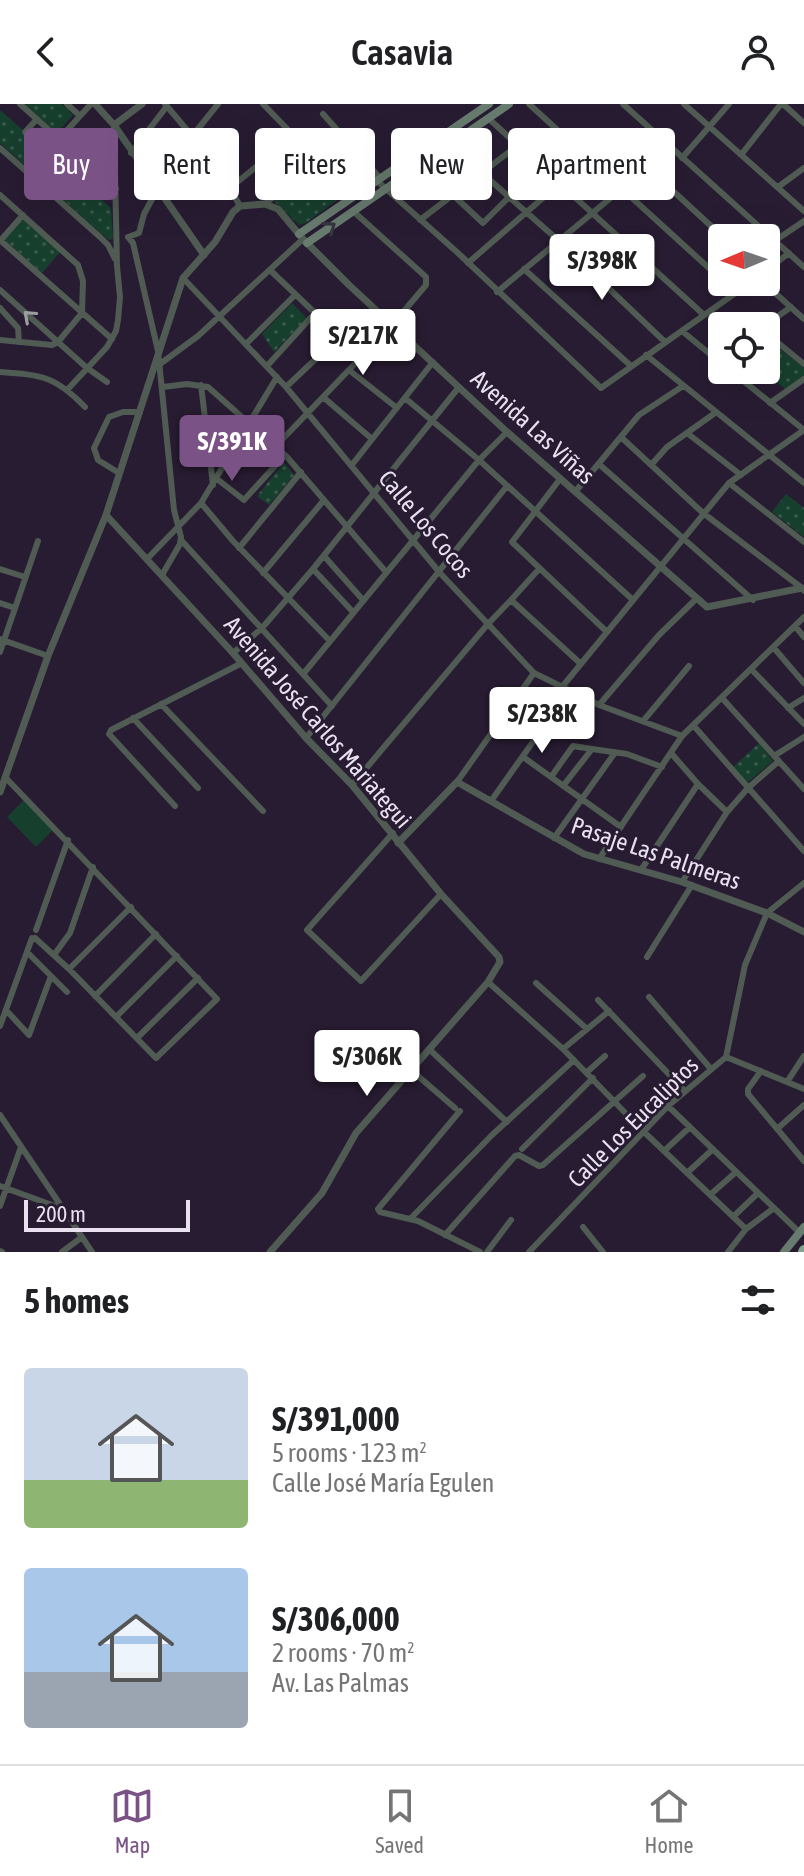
<!DOCTYPE html>
<html lang="en">
<head>
<meta charset="utf-8">
<style>
  :root { --surface:#fff; --page:#f6f6f6; --text:#202124; --muted:#757577; --line:#e0e0e0; --accent:#7a5286 }
  body { margin:0; font-family:"Asap Condensed",sans-serif; background:var(--page); color:var(--text); height:100vh; display:flex; flex-direction:column; font-size:30px; white-space:nowrap }
  * { box-sizing:border-box; margin:0 }
  p { font-size:26px; color:var(--muted) }
  .icon { flex:none; width:44px; height:44px; fill:none; stroke:currentColor; stroke-width:2; stroke-linecap:round; stroke-linejoin:round }
  .map { position:relative; height:1148px; overflow:hidden }
  .panel { display:flex; flex-direction:column; background:var(--surface); flex:1 }
  .panel>* { flex:none }
  .hud { position:absolute; left:24px; top:24px; width:756px; height:72px; display:flex; gap:16px }
  .needle { width:52px; rotate:268deg }
  .tools { position:absolute; left:708px; top:120px; display:grid; gap:16px }
  .tools a { display:grid; place-items:center; width:72px; height:72px; border-radius:8px; background:var(--surface); box-shadow:0 8px 32px #0002; font-size:40px }
  .scale { position:absolute; left:24px; bottom:20px; width:166px; box-sizing:border-box; padding-left:8px; border:4px solid #e9e1f0; border-top:0; font-size:22px; line-height:28px; white-space:nowrap; color:#e9e1f0; -webkit-text-stroke:6px #281c32; paint-order:stroke }
  .price { position:absolute; translate:-50% -68px; padding:0 18px; border-radius:8px; background:#fff; color:#222; font-size:26px; line-height:52px; filter:drop-shadow(0 2px 4px #0008) }
  .price::after { content:''; position:absolute; left:50%; top:48px; width:24px; height:18px; margin-left:-12px; background:inherit; clip-path:polygon(0 0,100% 0,50% 100%) }
  .price.current { background:var(--accent); color:#fff }
  ul { padding:0; list-style:none }
  li { display:flex; align-items:center; gap:24px; height:200px; padding:0 24px }
  li span { display:grid; place-items:center; flex:none; width:224px; height:160px; border-radius:8px; color:#555 }
  li>.icon { margin-inline-start:auto }
  span .icon { width:96px; height:96px; fill:#fffc; stroke-width:1 }
  li b { font-size:34px }
  h2 { display:flex; justify-content:space-between; align-items:center; height:96px; padding:0 24px; font-size:34px }
  .chip { padding:0 28px; border-radius:8px; background:var(--surface); box-shadow:0 8px 32px #0002; font-size:28px; line-height:72px }
  .chip.current { background:var(--accent); color:#fff }
  header { display:flex; justify-content:space-between; align-items:center; height:104px; padding:0 24px; background:var(--surface); font-size:36px; font-weight:600 }
  .tab-bar { display:flex; justify-content:space-around; align-items:center; height:112px; border-top:2px solid var(--line); background:var(--surface); font-size:22px; color:var(--muted) }
  .tab-bar a { display:grid; justify-items:center; gap:4px }
  .tab-bar .current { color:var(--accent) }
  .map>svg:first-child { display:block }
  .grass { fill:#173f2d }
  .park { fill:url(#park-dots) }
  .lines { fill:none; stroke-linecap:round; stroke-linejoin:round }
  .minor { stroke:#4f5b53; stroke-width:6 }
  .tertiary { stroke:#4f5b53; stroke-width:7 }
  .secondary { stroke:#687b6f; stroke-width:8 }
  .trunk { stroke:#84a08e; stroke-width:10 }
  .oneway { stroke:#383441 }
  .oneway2 { stroke:#9c9ea2 }
  .labels { text-anchor:middle; dominant-baseline:central; stroke-width:6; stroke-linejoin:round; paint-order:stroke }
  .street-label { font-size:24px; fill:#e9e1f0; stroke:#281c32 }
</style>
</head>
<body>
<header><svg class="icon" aria-label="back" viewBox="0 0 24 24"><path d="M15 5l-7 7 7 7"/></svg>Casavia<svg class="icon" aria-label="person" viewBox="0 0 24 24"><circle cx="12" cy="8" r="4"/><path d="M4 21q1-7 8-7t8 7"/></svg></header>
<div class="map">
<svg width="804" height="1148" viewBox="0 0 804 1148">
  <defs>
    <pattern id="park-dots" width="8" height="8" patternUnits="userSpaceOnUse" patternTransform="scale(2)"><rect width="8" height="8" fill="#173f2d"/><path d="M2 2h.1M6 6h.1" fill="none" stroke="#395a4c" stroke-width="1.8" stroke-linecap="round"/></pattern>
  </defs>
  <rect width="100%" height="100%" fill="#281c32"/>
  <path class="grass" d="M25,695L54,725L36,743L7,713Z"/>
  <path class="park" d="M25,0H62L73,11L57,29Z
    M0,6L111,104L113,135L109,136L94,123L0,39Z
    M314,63L341,90L340,94L306,119L299,121L273,96Z
    M23,116L60,148L42,169L5,136Z
    M292,199L307,214L274,248L262,230Z
    M766,234L804,264V272L785,285L762,266H766Z
    M284,358L294,371L269,401L257,392Z
    M786,390L804,404V433L772,408Z
    M759,639L773,657L747,679L733,663Z"/>
  <g class="lines">
    <path class="minor" d="M20,0L59,35L91,0
      M67,0L80,12
      M165,0C193,33 220,64 240,102
      M263,0L294,32L348,96
      M529,0L722,176
      M623,0L804,163
      M684,0L804,107
      M783,0L804,19
      M323,10L380,74
      M488,14L704,211
      M114,26L86,57L116,85
      M25,28L37,15
      M193,31L218,0
      M0,44L100,133L108,141L115,155
      M131,49L167,2
      M741,51L781,0
      M682,54L729,0
      M647,63L724,134
      M482,69L559,137L665,238
      M376,76L458,149L601,284L751,178
      M778,83L804,64
      M230,84L294,32
      M0,91L78,161L83,177L82,209L58,238
      M453,91L483,119L509,93
      M265,100L315,57
      M420,116L517,42
      M0,136L112,235
      M776,136L804,117
      M0,137L23,111
      M468,159L559,80
      M524,165L631,262
      M270,166L361,253
      M766,167L789,149
      M183,174L286,283L440,469L534,569L599,601L682,632
      M763,178L804,215
      M0,186L87,264L107,278
      M497,188L671,44
      M0,204L18,224L19,238
      M764,222L791,203
      M682,227L722,260
      M766,229L804,260
      M0,236L52,241L58,238
      M246,240L295,191
      M646,251L804,379
      M160,260L198,232L303,135
      M267,262L315,209
      M349,266L397,304
      M730,266L804,326
      M0,268C42,271 55,272 85,303
      M201,281L213,381
      M163,283L187,280L208,283L287,353L386,468
      M286,283L340,232
      M68,285L107,243L116,227L118,216L120,193L117,162L114,21
      M323,293L372,335
      M405,294L479,356L633,496
      M770,299L804,275
      M687,329L741,371
      M622,334L703,409L802,484
      M275,343L393,220L426,181V173L353,107
      M600,361L753,496
      M651,361L667,343L715,309
      M351,362L433,258
      M119,369L98,356L94,344L109,313L123,308H140
      M217,375L244,396L285,351
      M560,375L512,438L607,528
      M729,379L804,438
      M575,388L639,311L683,282
      M201,399L233,437L329,536
      M181,436L332,602
      M239,444L301,368
      M324,452L363,496
      M147,455L201,399L277,273
      M0,465L25,473
      M313,465L353,508
      M539,465L511,496L581,560
      M263,469L324,396
      M162,471L180,440L181,433L174,406L158,247L133,139L128,133L139,129L144,110L157,86L198,38
      M0,499L15,504
      M795,522L804,533
      M0,535L48,552
      M774,544L804,579
      M0,548L38,437
      M233,549L262,524L313,465L459,283
      M752,566L804,620
      M304,569L479,356L507,328
      M562,583L729,379L804,326
      M722,594L804,685
      M161,600L263,707
      M599,601L659,531L696,495
      M788,604L804,594
      M133,614L198,684
      M644,616L689,562
      M693,621L804,747
      M306,634L507,382
      M671,649L698,680L727,708
      M774,652L804,633
      M523,653L621,723
      M5,673L217,895L156,954L69,865L35,834
      M551,673L573,642L592,645
      M457,678L534,569
      M352,681L487,521L511,496
      M563,682L592,645L627,650L662,663
      M491,697L569,587
      M175,702L109,630L111,626L242,559
      M393,729L307,826L361,877L441,790
      M554,734L614,650
      M599,755L682,632L804,513
      M641,766L698,680
      M682,778L727,708L748,684L779,657
      M36,826L68,736
      M27,848L67,888
      M54,851L70,829L93,763
      M647,853L692,781
      M69,865L131,803
      M488,878L563,945L643,1027L746,1125
      M536,879L587,925
      M95,892L156,830
      M649,893L711,965
      M598,896L685,987
      M6,906L29,931L51,872
      M116,913L177,852
      M0,922L32,834
      M137,934L198,874
      M429,945L507,1018
      M563,945L609,907
      M726,953L804,985
      M411,966L455,1004
      M761,967L748,985V990L804,1057
      M587,968L605,952
      M787,978L804,952
      M668,1002L800,1129
      M460,1007L378,1105L380,1108L418,1117L480,1148
      M0,1011L92,1148
      M777,1025L804,1001
      M522,1045L593,974
      M664,1047L690,1023
      M688,1068L713,1045
      M0,1082L63,1105
      M711,1090L736,1068
      M0,1102L21,1043
      M734,1112L758,1089
      M411,1114L492,1031L574,956
      M583,1123L603,1148
      M445,1131L515,1052L519,1051L539,1062L543,1061L643,972
      M0,1147L2,1148
      M62,1148L82,1133
      M487,1148L511,1116
      M529,1148L668,1002L726,953L745,861L767,809L804,779
      M728,1148L746,1125L774,1104"/>
    <path class="tertiary" d="M95,0L114,21L204,151
      M114,21L142,0
      M106,411L233,549L306,634L352,681L441,790L499,853L500,858L488,878L356,1029L322,1089L270,1148
      M0,688L48,552L106,411L183,174L215,138L233,108L240,102L265,100L278,105L303,135L349,181L507,328L707,503L802,484L804,486
      M398,739L457,678L584,750L682,778L767,809L804,828"/>
    <path class="secondary" d="M299,130L489,0
      M307,139L509,0
      M784,1148L804,1123"/>
    <path class="trunk" d="M803,1148L804,1146"/>
  </g>
  <defs><path id="oneway-chevron" d="M-2-3.5L2.5 0L-2 3.5" fill="none" stroke-width="1.6" stroke-linecap="round" stroke-linejoin="round" transform="scale(2)"/></defs>
  <use class="oneway" href="#oneway-chevron" transform="translate(330 123) rotate(-35)"/>
  <use class="oneway2" href="#oneway-chevron" transform="translate(29 212) rotate(-138)"/>
  <g class="labels">
    <g class="street-label">
      <text transform="translate(533 323) rotate(42)">Avenida Las Viñas</text>
      <text transform="translate(426 420) rotate(50)">Calle Los Cocos</text>
      <text transform="translate(318 618) rotate(49)">Avenida José Carlos Mariategui</text>
      <text transform="translate(656 749) rotate(19)">Pasaje Las Palmeras</text>
      <text transform="translate(633 1018) rotate(-45)">Calle Los Eucaliptos</text>
    </g>
  </g>
</svg>
<div class="tools">
<a><svg class="needle" viewBox="-14 -14 28 28"><path d="M0-13l5 13h-10z" fill="#e53935"/><path d="M0 13l5-13h-10z" fill="#757577"/></svg></a>
<a><svg class="icon" aria-label="locate" viewBox="0 0 24 24"><circle cx="12" cy="12" r="6"/><path d="M12 2v4M12 18v4M2 12h4M18 12h4"/></svg></a>
</div>
<div class="scale">200 m</div>
<b class="price" style="left:602px;top:198px">S/398K</b>
<b class="price" style="left:363px;top:273px">S/217K</b>
<b class="price current" style="left:232px;top:379px">S/391K</b>
<b class="price" style="left:542px;top:651px">S/238K</b>
<b class="price" style="left:367px;top:994px">S/306K</b>
<div class="hud">
<a class="chip current">Buy</a>
<a class="chip">Rent</a>
<a class="chip">Filters</a>
<a class="chip">New</a>
<a class="chip">Apartment</a>
</div>
</div>
<section class="panel">
<h2>5 homes<svg class="icon" aria-label="filters" viewBox="0 0 24 24"><path d="M4 7h16M4 17h16"/><circle cx="9" cy="7" r="2"/><circle cx="15" cy="17" r="2"/></svg></h2>
<ul>
<li><span style="background:linear-gradient(#c9d6e8 70%,#8fb573 0)"><svg class="icon" aria-label="home" viewBox="0 0 24 24"><path d="M3 11l9-7 9 7M6 9v11h12V9"/></svg></span><div><b>S/391,000</b><p>5 rooms · 123 m²</p><p>Calle José María Egulen</p></div></li>
<li><span style="background:linear-gradient(#a9c7e8 65%,#9aa5b1 0)"><svg class="icon" aria-label="home" viewBox="0 0 24 24"><path d="M3 11l9-7 9 7M6 9v11h12V9"/></svg></span><div><b>S/306,000</b><p>2 rooms · 70 m²</p><p>Av. Las Palmas</p></div></li>
</ul>
</section>
<nav class="tab-bar">
<a class="current"><svg class="icon" aria-label="map" viewBox="0 0 24 24"><path d="M3 6l6-2 6 2 6-2v14l-6 2-6-2-6 2zM9 4v14M15 6v14"/></svg>Map</a>
<a><svg class="icon" aria-label="saved" viewBox="0 0 24 24"><path d="M7 4h10v16l-5-4-5 4z"/></svg>Saved</a>
<a><svg class="icon" aria-label="home" viewBox="0 0 24 24"><path d="M3 11l9-7 9 7M6 9v11h12V9"/></svg>Home</a>
</nav>
</body>
</html>
